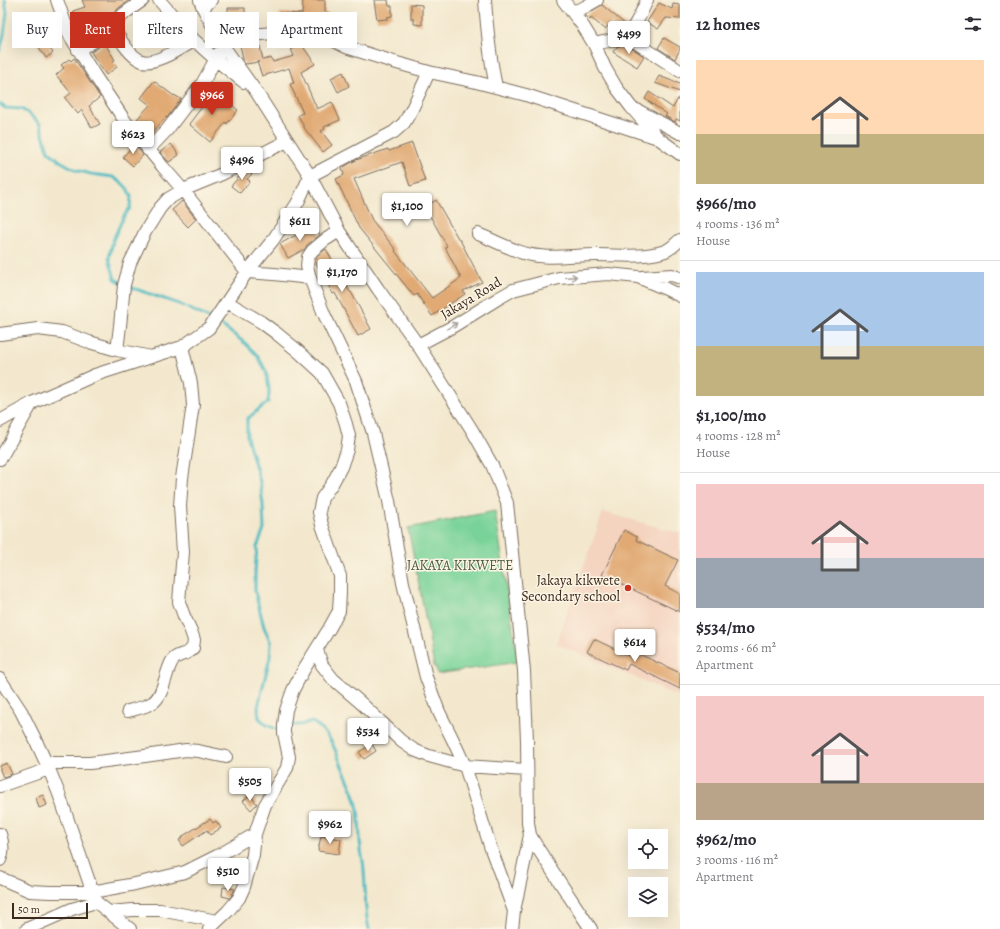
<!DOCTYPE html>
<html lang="en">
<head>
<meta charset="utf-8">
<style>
  :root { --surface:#fff; --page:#f7f7f7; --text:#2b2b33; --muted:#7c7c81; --line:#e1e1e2; --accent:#c8321e }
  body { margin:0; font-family:Alegreya,serif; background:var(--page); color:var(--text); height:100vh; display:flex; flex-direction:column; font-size:15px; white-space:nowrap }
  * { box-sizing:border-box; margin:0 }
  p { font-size:13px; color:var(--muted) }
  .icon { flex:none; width:22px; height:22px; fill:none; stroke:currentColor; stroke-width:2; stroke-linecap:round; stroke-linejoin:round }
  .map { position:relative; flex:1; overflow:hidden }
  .details { display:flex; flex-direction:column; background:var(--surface); width:320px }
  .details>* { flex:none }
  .banner { position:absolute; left:12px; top:12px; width:380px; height:36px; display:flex; gap:8px }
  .controls { position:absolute; left:628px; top:829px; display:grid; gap:8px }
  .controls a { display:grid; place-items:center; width:40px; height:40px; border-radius:0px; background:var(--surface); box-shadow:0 4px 16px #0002; font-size:20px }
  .scale { position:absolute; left:12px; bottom:10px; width:76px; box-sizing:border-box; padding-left:4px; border:2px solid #3b2a1e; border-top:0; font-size:11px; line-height:14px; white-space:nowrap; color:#3b2a1e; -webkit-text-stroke:3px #fcf5e5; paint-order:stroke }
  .price { position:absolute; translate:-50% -34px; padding:0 9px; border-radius:4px; background:#fff; color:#222; font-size:13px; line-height:26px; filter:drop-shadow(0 1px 2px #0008) }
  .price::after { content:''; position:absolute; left:50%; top:24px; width:12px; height:9px; margin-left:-6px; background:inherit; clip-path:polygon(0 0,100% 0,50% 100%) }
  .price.active { background:var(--accent); color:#fff }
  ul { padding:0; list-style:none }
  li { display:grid; align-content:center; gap:8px; height:212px; padding:0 16px }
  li+li { border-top:1px solid var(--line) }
  li span { display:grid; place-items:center; height:124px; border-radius:0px; color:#555 }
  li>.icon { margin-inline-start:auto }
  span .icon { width:72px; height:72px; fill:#fffc; stroke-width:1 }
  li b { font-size:17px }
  h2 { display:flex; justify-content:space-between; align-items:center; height:48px; padding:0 16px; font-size:17px }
  .pill { padding:0 14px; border-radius:0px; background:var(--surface); box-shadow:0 4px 16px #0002; font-size:14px; line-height:36px }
  .pill.active { background:var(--accent); color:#fff }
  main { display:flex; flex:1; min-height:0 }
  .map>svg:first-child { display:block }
  .built { fill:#f4d3bf }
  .green { fill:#79d399; stroke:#5a7e5c }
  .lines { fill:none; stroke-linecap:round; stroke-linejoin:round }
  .stream { stroke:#4bbac1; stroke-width:3 }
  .building { fill:#e1aa74 }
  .minor-casing { stroke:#7b6c5c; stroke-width:14 }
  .minor { stroke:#fff; stroke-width:12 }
  .oneway { stroke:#a79f9a }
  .poi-dot { fill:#c8321e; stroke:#fcf5e5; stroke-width:1.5 }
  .labels { text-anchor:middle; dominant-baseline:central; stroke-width:3; stroke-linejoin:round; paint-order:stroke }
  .street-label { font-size:14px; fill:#3b2a1e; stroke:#fcf5e5 }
  .park-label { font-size:14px; fill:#4e5d43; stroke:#fcf5e5 }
  .poi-label { font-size:14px; fill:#3b2a1e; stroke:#fcf5e5; text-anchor:end }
</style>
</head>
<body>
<main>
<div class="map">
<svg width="680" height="929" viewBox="0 0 680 929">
  <rect width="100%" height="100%" fill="#fcf5e5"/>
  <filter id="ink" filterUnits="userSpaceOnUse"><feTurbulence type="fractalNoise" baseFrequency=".025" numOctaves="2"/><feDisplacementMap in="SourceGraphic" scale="8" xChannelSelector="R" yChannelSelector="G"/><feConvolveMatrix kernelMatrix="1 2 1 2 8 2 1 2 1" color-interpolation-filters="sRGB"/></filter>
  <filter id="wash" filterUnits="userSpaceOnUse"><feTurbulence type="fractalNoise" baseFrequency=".012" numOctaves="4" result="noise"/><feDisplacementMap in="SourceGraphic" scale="16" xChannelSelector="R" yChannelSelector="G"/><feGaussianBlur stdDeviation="0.9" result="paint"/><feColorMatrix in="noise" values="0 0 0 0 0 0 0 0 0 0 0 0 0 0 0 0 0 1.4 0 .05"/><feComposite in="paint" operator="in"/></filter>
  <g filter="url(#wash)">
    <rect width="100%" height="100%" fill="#f3e8ce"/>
    <path class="built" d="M603,512L680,533V697L556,644Z"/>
    <path class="green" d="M495,511L518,662L437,674L436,667H434L428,631L408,528Z"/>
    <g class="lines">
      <path class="stream" d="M0,50L4,35L7,13L5,0
        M0,104L5,108L21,109L28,113L40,124L48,151L60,161L76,170L91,174L113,177L122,183L127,188L131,196L130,208L124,216L113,240L109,258L115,279L122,283
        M127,286L179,304L211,319
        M217,322L245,343L257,355L266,371L269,388V395L268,402L247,419V437L260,482L263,505L264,529L257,547L255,571V592L264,627L271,643L270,657L258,707L259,718L267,725L276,729L282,726
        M287,725H300L312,722C329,732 334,746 341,764C347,779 356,793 358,810C360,823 359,836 361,850C362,857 364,864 364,871C366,890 364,910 369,929"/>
    </g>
    <g id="blocks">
      <path class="building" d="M82,0H130L120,7L108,18L90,26L91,27L80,32L75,20L76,19L73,11L85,7Z
        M303,0H325V12L348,19L342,35L328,30L330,25L316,26L307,24L279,25L280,13L302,14Z
        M374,0H388L389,6H392V16L387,17L388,19L377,20Z
        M659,3L672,9L673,4L680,5V19L666,18L658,29L647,22Z
        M411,4L422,5V25L414,24V19H411Z
        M602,5L626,25L623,28L620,30L611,23L605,29L591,18L590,20L585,15Z
        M228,8H245V23H228Z
        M49,37L54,44L49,47L53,53L46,58L37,44Z
        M664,38L680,47V49L675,59L658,48Z
        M104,42L115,60L113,61L117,67L106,75L91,52L98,48Z
        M259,42L263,60L271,58L273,62L294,56L291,49L302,45L315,64L301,72L317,109L332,102L340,120L324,127L325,129L321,131L332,145L323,152L305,129L298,115L303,113L290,84L294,83L289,68L262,76L257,62H259L246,64L244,63L240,45Z
        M625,44L644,56L637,67L613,52L617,47Z
        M74,58L100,97L89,106L100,124L92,128L82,110L78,114L65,98L71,93L56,75L64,68L61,65L69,59L71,61Z
        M343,72L349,86L338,92L331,78Z
        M659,76L680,84V92L655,83Z
        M154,81L174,96V95L181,99L167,118L166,117L152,133L137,119L150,105L141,98Z
        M208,90L220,99L222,97L238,110L227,124L226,122L210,142L189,124L202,107L198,104Z
        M649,92L673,108L680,95V121L676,119L675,122L665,116L667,114L645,99Z
        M412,143L425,181L410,186L402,162L354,179L372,220L396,250L395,251L432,298L461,278L445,247L447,246L425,207L436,200L459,240H460L482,282L463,291L465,294L432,316L417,294L414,296L359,228L336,179L344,175L342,168L356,160L388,149L389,151Z
        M134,144L143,155L133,166L123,157Z
        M171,144L179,155L169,162L160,152Z
        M247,170L252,174L247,179L250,181L240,193L231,186L244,171Z
        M182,201L196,219L188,227L172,210Z
        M314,225L320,235L307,245L305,249L288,258L280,244Z
        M326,249L350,292H351L371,329L358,336L335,293L333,294L315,261L318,256Z
        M624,530L637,537L636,540L678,560L665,586L680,594V612L602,575Z
        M594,639L636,659L639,654L680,673V689L629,664L626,670L587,652Z
        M372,744L376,751L364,759L359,752Z
        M7,763L12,774L3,777L0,770V766Z
        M43,795L47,805L39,808L36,798Z
        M250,795L257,804L251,810L243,801Z
        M210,819L213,823L216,821L221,828L210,835L207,830L183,846L179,840L183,837V836Z
        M321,836L341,839L339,854L318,851Z
        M223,887L235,889L230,898L222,896Z"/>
    </g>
  </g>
  <g filter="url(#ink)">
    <use href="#blocks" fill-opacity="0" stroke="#7b6c5c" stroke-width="1"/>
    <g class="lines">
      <g class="minor-casing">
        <path id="minor" d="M57,0L69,34L93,73L125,121L163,167L183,190L247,272L274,274L310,278
          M159,0L194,40L215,59L244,82
          M200,0L203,8L224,47L257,93L310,176L339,231L378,289L418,345L472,430L492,465L507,503L524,671L527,740L528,823L530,835L537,847L559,881L591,929
          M485,0C487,29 490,58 496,87
          M563,0L583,26L594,44L605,68L616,87L631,107L658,138L680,154
          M203,8L211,0
          M572,12L583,8L597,0
          M112,26C119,37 129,56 142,61C155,65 183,47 194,40
          M626,36L680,71
          M219,39L289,31H307L322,35L346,47L397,63L429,72L476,82L526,95L658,138
          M594,44C601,42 620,40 625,36C634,31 643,9 647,0
          M78,50L93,42L125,13L143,0
          M637,110L680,133
          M148,150L167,130L202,84L219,53
          M339,231L325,240L312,251L308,257L307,266L310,278L324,314L356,381L373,433L389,501L403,583L426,677L439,712L453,740L465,766L491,849L514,911
          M478,234C493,240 508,248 523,253C547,260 571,255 596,255C618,255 641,258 662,252C669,251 675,244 680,240
          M642,277L672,275L680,278
          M0,334L38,329L62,332L89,342L117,350L151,357
          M418,345L452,327L499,298L513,290L559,278L608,274L638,277L666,289L680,296
          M117,350L120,326L124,285L130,263L145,232L160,208L168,199L183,190L222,174L287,141
          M0,421L32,403L95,375L182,347L209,328L247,272L273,240L298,202L310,176L394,132L404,123L412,109L429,72
          M0,459L31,405
          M317,650L322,665L333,679L361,703L401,741L414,750L429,756L465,766L527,770
          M0,679L21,711L35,739L49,769L59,794L96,902L130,929
          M128,711C136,709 145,707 152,703C164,696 165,673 172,661C177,654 182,656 188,652C190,651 191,649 193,648L194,640L191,631L184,616L179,602L183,552L180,506L182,478L193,405L191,383L182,347
          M46,763H90L145,756L186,750L198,751L226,757
          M0,786L49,769
          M0,834C3,843 4,851 0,860
          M0,878L30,891L50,892H92L135,884L185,872L221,854L255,834
          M109,912L133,910H160L217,921
          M27,929L72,909L96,902
          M209,929L228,911L239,898L244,887L253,855L255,834L265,805L287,768L289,757L284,733V725L286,710L293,690L304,669L329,629L339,611L340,593V576L322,525L319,512L322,498L332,484L341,467L347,450L349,436L346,424L339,403L322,373L298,351L276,333L261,322L227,302
          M512,929L514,911L530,835"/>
      </g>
      <use href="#minor" class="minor"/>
    </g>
    <defs><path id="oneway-shaft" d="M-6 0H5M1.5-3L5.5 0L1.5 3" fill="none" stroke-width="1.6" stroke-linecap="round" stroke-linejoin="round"/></defs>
    <g class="oneway">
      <use href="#oneway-shaft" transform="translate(571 277) rotate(-5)"/>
      <use href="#oneway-shaft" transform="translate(452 326) rotate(-31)"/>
    </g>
  </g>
  <circle class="poi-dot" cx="628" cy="588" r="4"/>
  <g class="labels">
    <g class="street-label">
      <text transform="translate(471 298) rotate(-31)">Jakaya Road</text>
    </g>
    <g class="park-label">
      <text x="460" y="565">JAKAYA KIKWETE</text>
    </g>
    <g class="poi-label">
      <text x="620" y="580">Jakaya kikwete<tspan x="620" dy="16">Secondary school</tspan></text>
    </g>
  </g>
</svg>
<div class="controls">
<a><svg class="icon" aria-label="locate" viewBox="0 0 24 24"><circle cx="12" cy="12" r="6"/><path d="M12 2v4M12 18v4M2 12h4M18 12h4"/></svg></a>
<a><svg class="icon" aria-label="layers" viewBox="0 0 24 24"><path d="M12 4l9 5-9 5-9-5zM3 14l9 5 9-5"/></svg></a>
</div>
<div class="scale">50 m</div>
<b class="price" style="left:629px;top:55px">$499</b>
<b class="price active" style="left:212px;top:116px">$966</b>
<b class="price" style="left:133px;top:155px">$623</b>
<b class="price" style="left:242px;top:181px">$496</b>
<b class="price" style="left:407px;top:227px">$1,100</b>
<b class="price" style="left:300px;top:242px">$611</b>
<b class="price" style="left:342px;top:293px">$1,170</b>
<b class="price" style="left:635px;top:663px">$614</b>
<b class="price" style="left:368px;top:752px">$534</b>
<b class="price" style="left:250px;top:802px">$505</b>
<b class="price" style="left:330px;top:845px">$962</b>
<b class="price" style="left:228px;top:892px">$510</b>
<div class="banner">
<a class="pill">Buy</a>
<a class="pill active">Rent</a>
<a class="pill">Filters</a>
<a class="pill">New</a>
<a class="pill">Apartment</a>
</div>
</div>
<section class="details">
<h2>12 homes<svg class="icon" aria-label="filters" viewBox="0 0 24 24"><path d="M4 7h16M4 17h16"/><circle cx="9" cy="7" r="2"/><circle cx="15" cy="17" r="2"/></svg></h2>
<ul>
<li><span style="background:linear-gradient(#ffd9b3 60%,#c2b280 0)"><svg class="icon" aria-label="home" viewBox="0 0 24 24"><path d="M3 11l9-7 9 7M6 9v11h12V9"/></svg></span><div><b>$966/mo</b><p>4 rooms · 136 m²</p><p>House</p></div></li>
<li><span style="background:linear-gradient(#a9c7e8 60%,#c2b280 0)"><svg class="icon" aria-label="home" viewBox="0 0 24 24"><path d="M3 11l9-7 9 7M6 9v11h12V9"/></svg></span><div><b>$1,100/mo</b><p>4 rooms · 128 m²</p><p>House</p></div></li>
<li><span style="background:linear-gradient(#f6c9c9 60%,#9aa5b1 0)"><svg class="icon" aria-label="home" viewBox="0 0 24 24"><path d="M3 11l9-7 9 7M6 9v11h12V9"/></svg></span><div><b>$534/mo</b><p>2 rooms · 66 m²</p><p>Apartment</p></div></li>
<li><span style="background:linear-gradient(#f6c9c9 70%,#b9a48a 0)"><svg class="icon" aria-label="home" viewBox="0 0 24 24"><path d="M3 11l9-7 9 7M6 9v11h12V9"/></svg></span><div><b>$962/mo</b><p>3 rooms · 116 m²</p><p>Apartment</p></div></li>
</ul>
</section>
</main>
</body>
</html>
